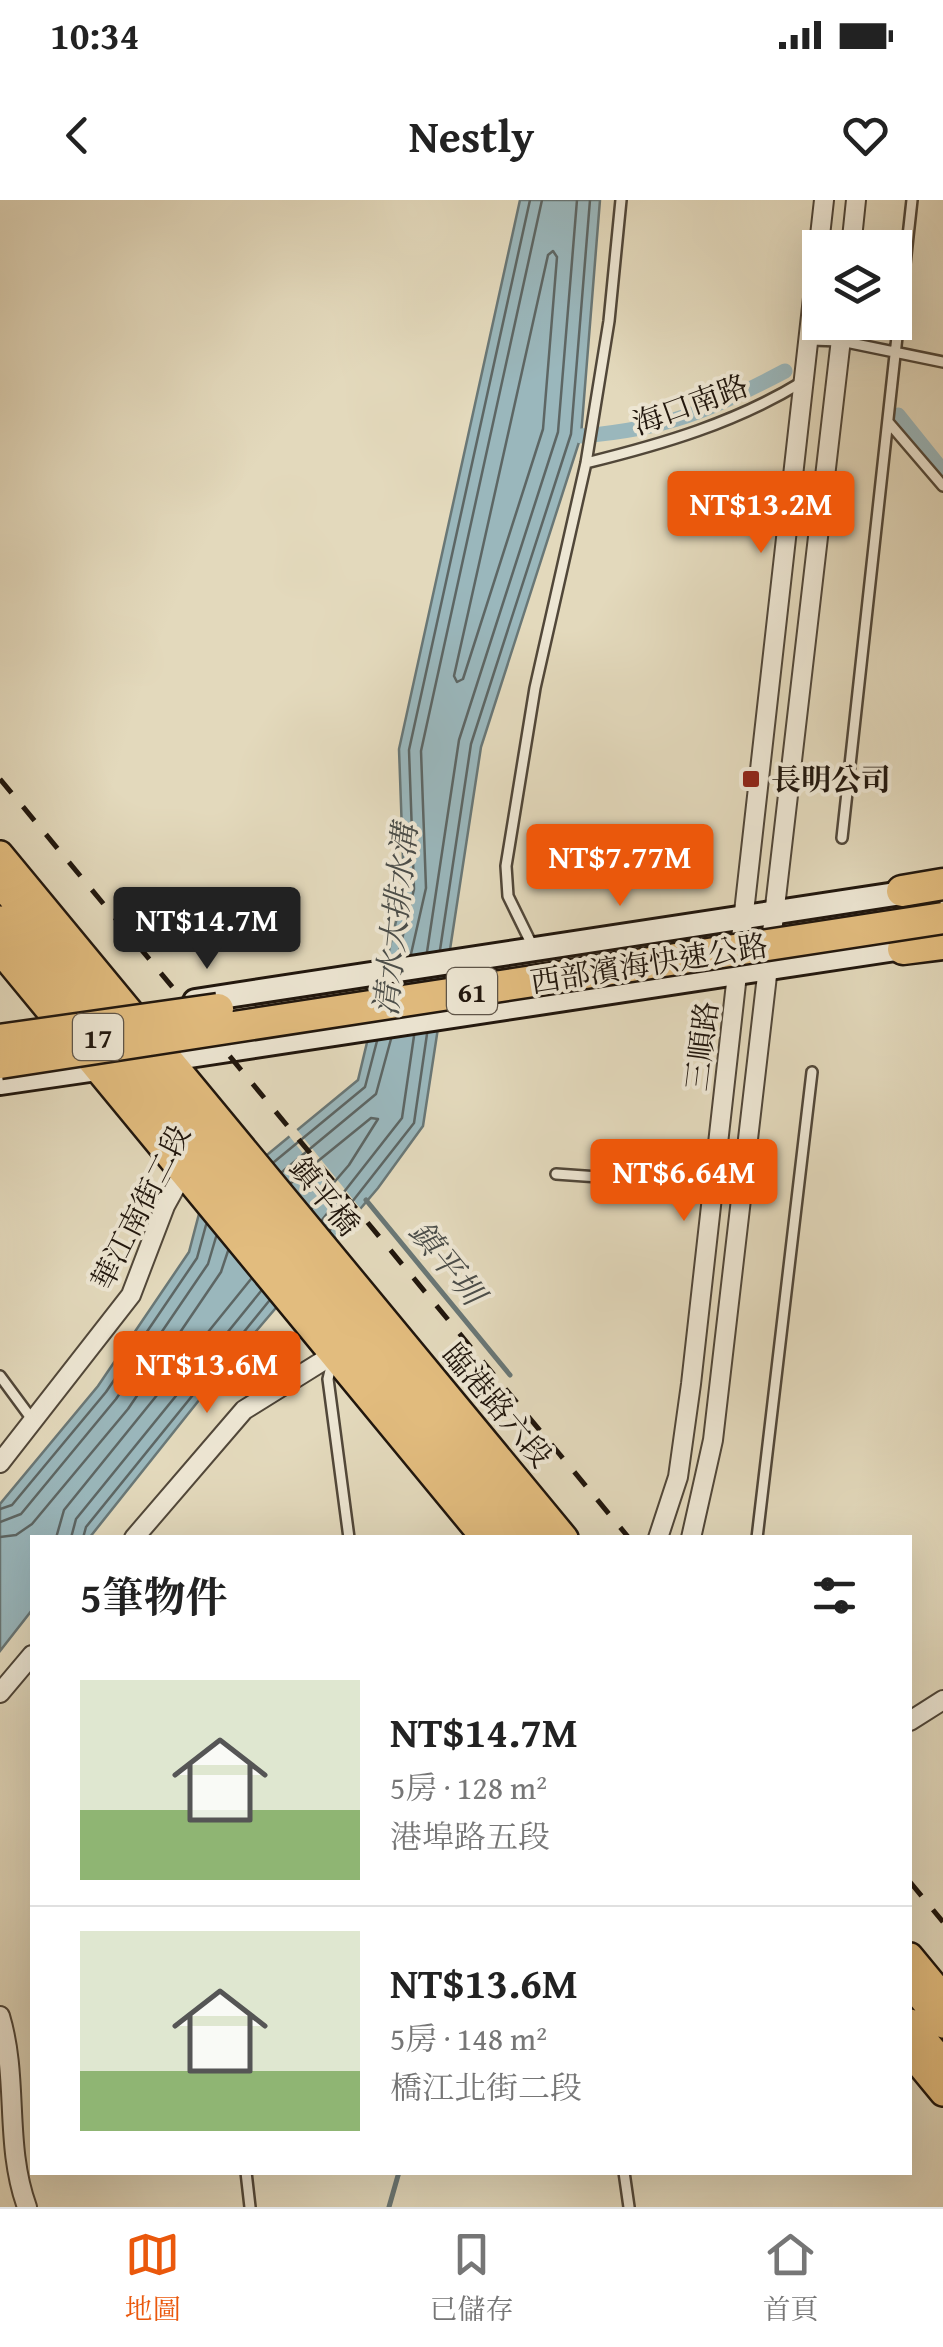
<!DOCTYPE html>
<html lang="zh-TW">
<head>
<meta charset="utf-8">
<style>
  :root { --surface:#fff; --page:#f2f2f2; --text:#222; --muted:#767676; --line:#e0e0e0; --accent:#ea580c }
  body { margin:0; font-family:"Gentium Book Plus","Noto Serif TC",serif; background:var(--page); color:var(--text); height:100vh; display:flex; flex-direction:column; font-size:38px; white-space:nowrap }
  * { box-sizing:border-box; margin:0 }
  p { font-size:32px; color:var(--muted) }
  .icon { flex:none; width:55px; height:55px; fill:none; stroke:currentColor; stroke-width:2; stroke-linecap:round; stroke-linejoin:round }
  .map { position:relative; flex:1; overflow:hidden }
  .details { position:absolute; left:30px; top:1335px; width:882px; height:640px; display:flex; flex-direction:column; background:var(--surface); border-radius:0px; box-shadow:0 10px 40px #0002 }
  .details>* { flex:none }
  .controls { position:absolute; left:802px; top:30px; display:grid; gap:20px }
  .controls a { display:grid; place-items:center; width:110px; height:110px; border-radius:0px; background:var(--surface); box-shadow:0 10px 40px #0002; font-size:50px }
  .price { position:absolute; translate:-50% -85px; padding:0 22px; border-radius:10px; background:var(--accent); color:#fff; font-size:32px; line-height:65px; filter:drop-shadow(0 2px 5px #0008) }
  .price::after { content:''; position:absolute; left:50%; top:60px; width:30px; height:22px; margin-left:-15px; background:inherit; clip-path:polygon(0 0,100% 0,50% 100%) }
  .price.current { background:#222; color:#fff }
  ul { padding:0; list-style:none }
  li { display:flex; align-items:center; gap:30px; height:250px; padding:0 50px }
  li+li { border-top:2px solid var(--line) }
  li span { display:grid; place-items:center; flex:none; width:280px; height:200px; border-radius:0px; color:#555 }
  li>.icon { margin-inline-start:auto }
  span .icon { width:120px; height:120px; fill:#fffc; stroke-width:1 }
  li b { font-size:42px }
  h2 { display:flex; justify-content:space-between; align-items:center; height:120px; padding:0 50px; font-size:42px }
  .status { display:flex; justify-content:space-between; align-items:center; height:70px; padding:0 50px; background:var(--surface); direction:ltr }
  .status svg { height:28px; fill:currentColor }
  header { display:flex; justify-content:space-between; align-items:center; height:130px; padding:0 50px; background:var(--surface); font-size:45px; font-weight:800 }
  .tab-bar { display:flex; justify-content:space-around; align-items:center; height:140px; border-top:2px solid var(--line); background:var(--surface); font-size:28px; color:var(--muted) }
  .tab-bar a { display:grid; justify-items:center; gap:5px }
  .tab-bar .current { color:var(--accent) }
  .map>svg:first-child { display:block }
  .water { fill:#9ab7bc; stroke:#697776; stroke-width:2.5 }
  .pier { fill:#e3d9bc }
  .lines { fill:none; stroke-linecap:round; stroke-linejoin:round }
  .shore { stroke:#5d6664; stroke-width:2.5 }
  .stream { stroke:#697776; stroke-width:5 }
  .canal { stroke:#9ab7bc; stroke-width:15 }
  .lane-casing { stroke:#514739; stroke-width:14 }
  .street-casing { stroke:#514739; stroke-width:22 }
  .secondary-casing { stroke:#20160d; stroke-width:28 }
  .primary-casing { stroke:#20160d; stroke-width:30 }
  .highway-casing { stroke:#20160d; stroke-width:35 }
  .lane { stroke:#ede6d3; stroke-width:9 }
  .street { stroke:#ede6d3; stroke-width:18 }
  .secondary { stroke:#ede6d3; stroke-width:22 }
  .primary { stroke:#e2bc7e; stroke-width:25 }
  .highway { stroke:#e2bc7e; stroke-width:30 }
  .rail { stroke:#20160d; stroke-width:5; stroke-dasharray:18 18; stroke-linecap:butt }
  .highway-bridge-casing { stroke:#20160d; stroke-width:35; stroke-linecap:butt }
  .highway-bridge { stroke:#e2bc7e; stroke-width:30 }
  .poi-dot { fill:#8f2418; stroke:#ede6d3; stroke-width:4 }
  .labels { text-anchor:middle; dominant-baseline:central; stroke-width:8; stroke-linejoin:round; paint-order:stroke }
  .shield { fill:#ede6d3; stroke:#5e5448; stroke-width:2.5 }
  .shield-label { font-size:28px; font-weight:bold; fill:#20160d }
  .street-label { font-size:30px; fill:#20160d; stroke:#ede6d3 }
  .poi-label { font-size:30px; font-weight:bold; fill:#20160d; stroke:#ede6d3; text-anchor:start }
  .water-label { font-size:32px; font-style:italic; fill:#4b4e4a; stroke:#ede6d3 }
</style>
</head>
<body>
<div class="status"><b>10:34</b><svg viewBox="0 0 49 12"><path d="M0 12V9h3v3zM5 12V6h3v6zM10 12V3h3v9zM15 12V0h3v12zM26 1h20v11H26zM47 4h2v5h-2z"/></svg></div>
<header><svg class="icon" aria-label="back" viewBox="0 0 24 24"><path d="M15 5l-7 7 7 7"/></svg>Nestly<svg class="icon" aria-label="heart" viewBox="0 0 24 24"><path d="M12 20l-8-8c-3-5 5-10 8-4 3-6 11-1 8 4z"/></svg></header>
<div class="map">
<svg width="943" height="2007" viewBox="0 0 943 2007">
  <rect width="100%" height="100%" fill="#e3d9bc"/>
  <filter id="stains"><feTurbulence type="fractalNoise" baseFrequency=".002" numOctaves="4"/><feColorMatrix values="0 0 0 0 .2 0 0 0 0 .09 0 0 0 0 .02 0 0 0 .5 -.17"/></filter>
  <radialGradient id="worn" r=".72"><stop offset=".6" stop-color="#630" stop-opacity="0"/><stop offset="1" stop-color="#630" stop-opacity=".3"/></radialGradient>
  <path class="water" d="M520,0H600L581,236L481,547L423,926L378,988L223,1170L90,1337L32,1338V1410L0,1451V1304L98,1186L189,1052L200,1010L358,880L404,688L399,549Z"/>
  <path class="pier" d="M294,926L364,1013L357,1021L286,932Z"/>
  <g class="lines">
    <path class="shore" d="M553,51L557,57L543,229L463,479L457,482L454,476L548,55Z
      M440,750L471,544L571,234L590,0
      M427,752L459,540L558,232L577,0
      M411,754L426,688L421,551L542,0
      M398,756L414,689L409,550L530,0
      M274,962L365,887L377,841
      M282,972L376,894L391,839
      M291,983L371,918L378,919L349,965L312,1008
      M322,1020L402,918L414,836
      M330,1030L414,923L427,834
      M0,1309L12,1305L106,1192L197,1058L206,1025
      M0,1322L21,1314L116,1199L208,1064L216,1037
      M0,1337L16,1335L32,1324L128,1209L221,1072L228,1051
      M56,1338L64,1310L251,1079
      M71,1338L76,1319L261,1091
      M83,1338L86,1327L269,1101"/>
    <path class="stream" d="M366,1000L510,1175
      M389,2007L399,1972"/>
    <path class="canal" d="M898,215L943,271
      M581,236C667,229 709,211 785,171"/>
    <g class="lane-casing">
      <path id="lane" d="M811,140L841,141L943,162
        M889,223L943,286
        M586,263C663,244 735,223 802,182
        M842,638L912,0
        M533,747L508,696L506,666L535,488L586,263L609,121L621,0
        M556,974L712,985
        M332,1162L328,1179L349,1338
        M0,1176L34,1222
        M757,1338L812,872
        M246,1972L250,2007
        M624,1972L629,2007"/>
    </g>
    <g class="street-casing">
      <path id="street" d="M851,48L856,0
        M0,1263L131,1095L165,1006L186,968
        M134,1338L244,1210L342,1149
        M658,1338L678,1277L691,1184L824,0
        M691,1338L713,1240L843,122
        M0,1493L32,1455
        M910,1521L943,1500
        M0,1816C19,1879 4,1944 27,2007"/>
    </g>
    <g class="secondary-casing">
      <path id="secondary" d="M195,801L915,691
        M156,861L915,746
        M0,883L110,867"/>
    </g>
    <g class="primary-casing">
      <path id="primary" d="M0,654L565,1338
        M0,684L539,1338
        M0,719L510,1338
        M0,751L484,1338
        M910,1756L943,1796
        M910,1784L943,1825
        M910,1822L943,1862
        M910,1853L943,1893"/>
    </g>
    <g class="highway-casing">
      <path id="highway" d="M902,691L943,684
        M903,749L943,744"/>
    </g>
    <use href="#lane" class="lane"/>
    <use href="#street" class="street"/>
    <use href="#secondary" class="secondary"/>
    <use href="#primary" class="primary"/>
    <use href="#highway" class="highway"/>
    <path class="rail" d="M0,579L629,1338
      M910,1682L943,1722"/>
    <g class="highway-bridge-casing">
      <path id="highway-bridge" d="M0,840L218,809
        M0,863L943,718"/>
    </g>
    <use href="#highway-bridge" class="highway-bridge"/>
  </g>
  <rect class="poi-dot" x="741" y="569" width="20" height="20" rx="5"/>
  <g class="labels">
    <g class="shield">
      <rect x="447" y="768" width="50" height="46" rx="8"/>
      <rect x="73" y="814" width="50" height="46" rx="8"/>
    </g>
    <g class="shield-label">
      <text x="472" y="791">61</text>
      <text x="98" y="837">17</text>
    </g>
    <g class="street-label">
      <text transform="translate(690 204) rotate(-20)">海口南路</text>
      <text transform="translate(649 763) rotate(-9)">西部濱海快速公路</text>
      <text transform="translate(701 846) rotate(-83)">三順路</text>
      <text transform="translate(325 996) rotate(51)">鎮平橋</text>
      <text transform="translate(140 1007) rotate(-63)">華江南街二段</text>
      <text transform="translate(498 1205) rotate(50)">臨港路六段</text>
    </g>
    <g class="poi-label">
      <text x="771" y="579">長明公司</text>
    </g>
    <g class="water-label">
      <text transform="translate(395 720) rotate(-84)">清水大排水溝</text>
      <text transform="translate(447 1062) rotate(51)">鎮平圳</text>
    </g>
  </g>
  <rect width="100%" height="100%" filter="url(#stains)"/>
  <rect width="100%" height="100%" fill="url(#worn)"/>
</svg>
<div class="controls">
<a><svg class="icon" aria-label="layers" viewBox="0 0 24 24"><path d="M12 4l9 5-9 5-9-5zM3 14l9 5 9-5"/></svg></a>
</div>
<b class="price" style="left:761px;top:356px">NT$13.2M</b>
<b class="price" style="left:620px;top:709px">NT$7.77M</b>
<b class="price current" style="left:207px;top:772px">NT$14.7M</b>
<b class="price" style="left:684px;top:1024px">NT$6.64M</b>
<b class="price" style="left:207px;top:1216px">NT$13.6M</b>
<section class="details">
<h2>5筆物件<svg class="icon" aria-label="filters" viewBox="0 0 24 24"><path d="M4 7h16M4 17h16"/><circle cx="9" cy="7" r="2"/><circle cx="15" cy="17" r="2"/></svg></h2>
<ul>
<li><span style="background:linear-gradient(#dfe7d0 65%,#8fb573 0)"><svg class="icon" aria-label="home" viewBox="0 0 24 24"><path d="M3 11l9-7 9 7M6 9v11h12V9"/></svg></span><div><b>NT$14.7M</b><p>5房 · 128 m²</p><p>港埠路五段</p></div></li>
<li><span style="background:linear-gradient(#dfe7d0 70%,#8fb573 0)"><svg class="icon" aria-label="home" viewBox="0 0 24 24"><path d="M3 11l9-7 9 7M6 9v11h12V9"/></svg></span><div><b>NT$13.6M</b><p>5房 · 148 m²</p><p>橋江北街二段</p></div></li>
</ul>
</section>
</div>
<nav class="tab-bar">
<a class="current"><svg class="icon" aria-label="map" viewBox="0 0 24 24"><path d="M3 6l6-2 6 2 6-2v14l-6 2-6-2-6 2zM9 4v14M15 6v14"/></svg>地圖</a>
<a><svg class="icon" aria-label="saved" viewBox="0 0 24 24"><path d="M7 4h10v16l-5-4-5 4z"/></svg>已儲存</a>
<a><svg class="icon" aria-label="home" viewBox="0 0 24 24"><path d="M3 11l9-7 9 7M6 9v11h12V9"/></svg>首頁</a>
</nav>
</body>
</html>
